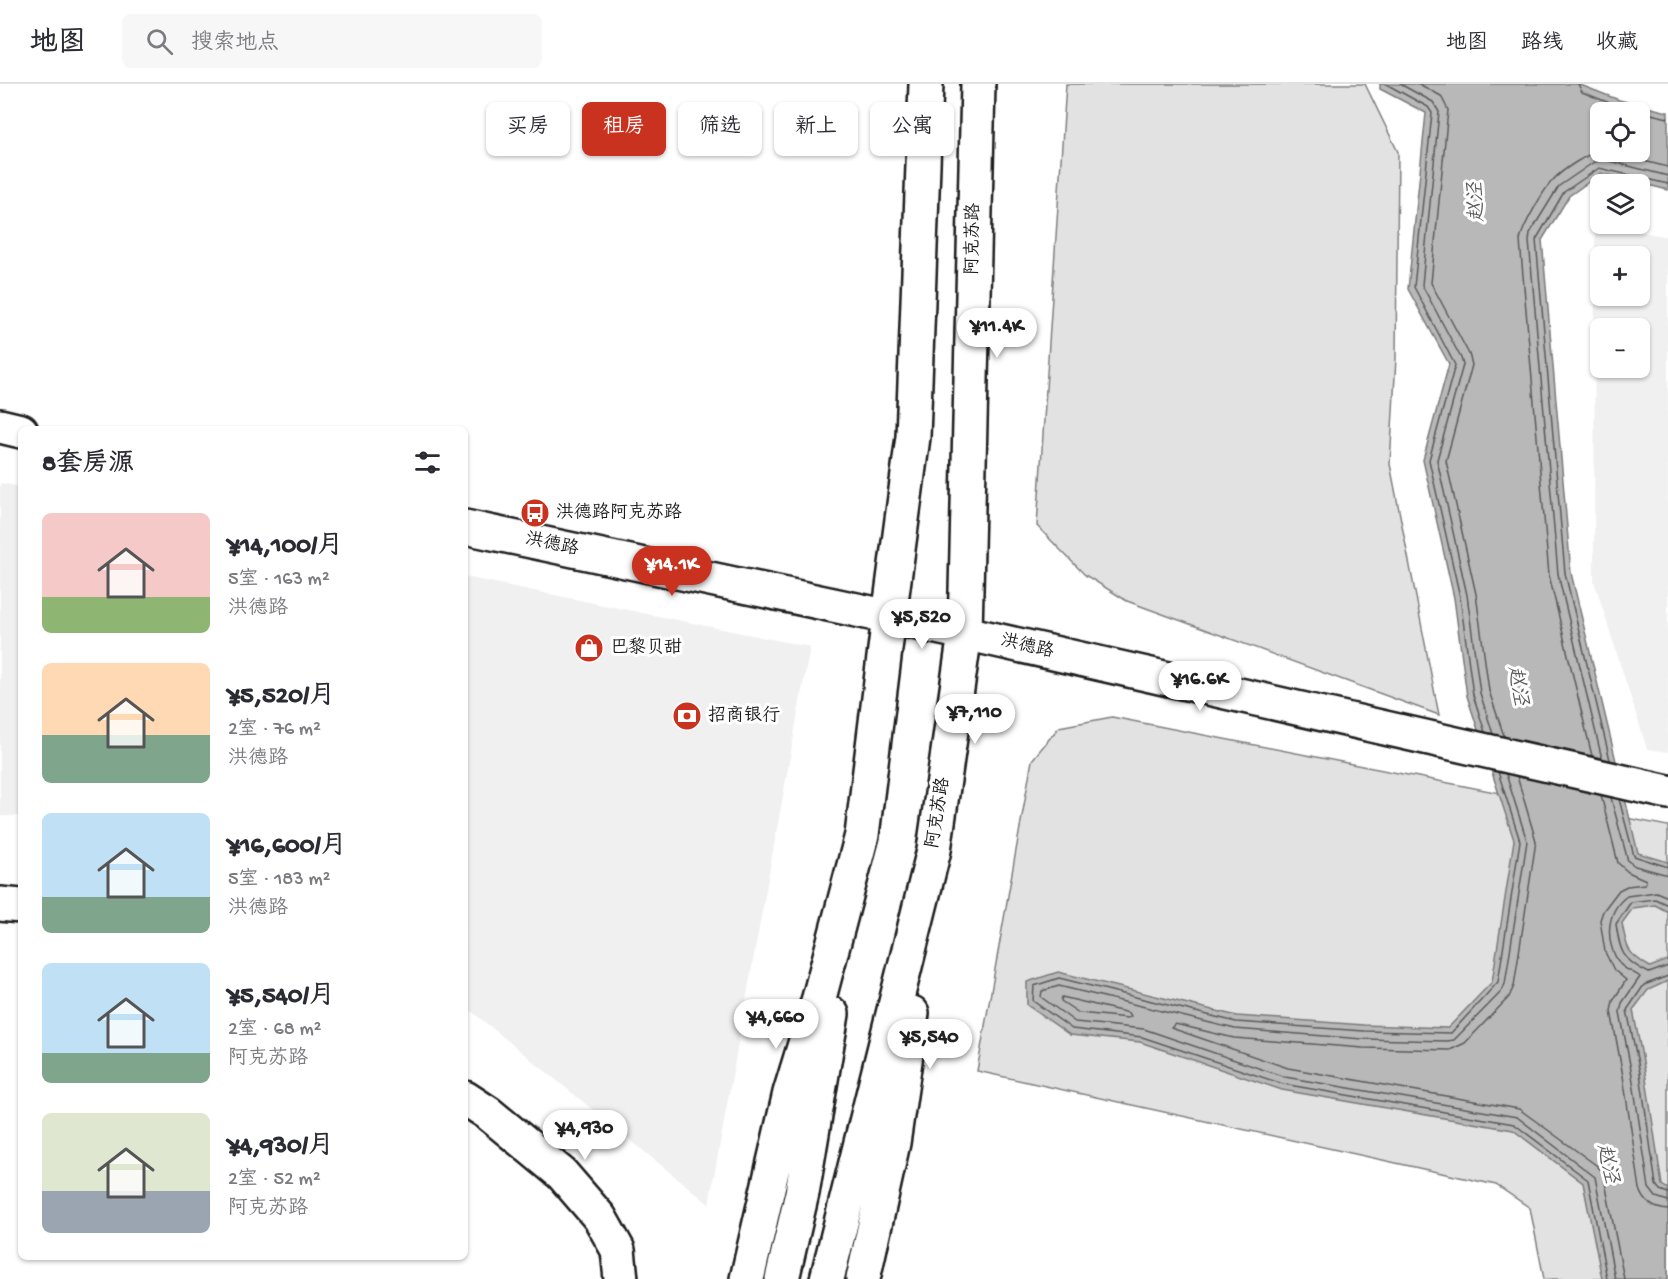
<!DOCTYPE html>
<html lang="zh">
<head>
<meta charset="utf-8">
<style>
  :root { --surface:#fff; --page:#f7f7f7; --text:#2b2b33; --muted:#7c7c81; --line:#e1e1e2; --accent:#c8321e }
  body { margin:0; font-family:"Gochi Hand","LXGW WenKai TC",sans-serif; background:var(--page); color:var(--text); height:100vh; display:flex; flex-direction:column; font-size:22px; white-space:nowrap }
  * { box-sizing:border-box; margin:0 }
  p { font-size:20px; color:var(--muted) }
  .icon { flex:none; width:33px; height:33px; fill:none; stroke:currentColor; stroke-width:2; stroke-linecap:round; stroke-linejoin:round }
  .map { position:relative; flex:1; overflow:hidden }
  .panel { position:absolute; left:18px; top:342px; width:450px; height:834px; display:flex; flex-direction:column; background:var(--surface); border-radius:9px; box-shadow:0 2px 4px #0004 }
  .panel>* { flex:none }
  .top-card { position:absolute; left:486px; top:18px; width:570px; height:54px; display:flex; gap:12px }
  .tools { position:absolute; left:1590px; top:18px; display:grid; gap:12px }
  .tools a { display:grid; place-items:center; width:60px; height:60px; border-radius:9px; background:var(--surface); box-shadow:0 2px 4px #0004; font-size:30px }
  .price { position:absolute; translate:-50% -51px; padding:0 14px; border-radius:21px; background:#fff; color:#222; font-size:20px; line-height:39px; filter:drop-shadow(0 2px 3px #0008) }
  .price::after { content:''; position:absolute; left:50%; top:36px; width:18px; height:14px; margin-left:-9px; background:inherit; clip-path:polygon(0 0,100% 0,50% 100%) }
  .price.on { background:var(--accent); color:#fff }
  ul { padding:0; list-style:none }
  li { display:flex; align-items:center; gap:18px; height:150px; padding:0 24px }
  li span { display:grid; place-items:center; flex:none; width:168px; height:120px; border-radius:9px; color:#555 }
  li>.icon { margin-inline-start:auto }
  span .icon { width:72px; height:72px; fill:#fffc; stroke-width:1 }
  li b { font-size:26px }
  h2 { display:flex; justify-content:space-between; align-items:center; height:72px; padding:0 24px; font-size:26px }
  .pill { padding:0 21px; border-radius:9px; background:var(--surface); box-shadow:0 2px 4px #0004; font-size:21px; line-height:54px }
  .pill.on { background:var(--accent); color:#fff }
  header { display:flex; align-items:center; gap:36px; box-sizing:border-box; height:84px; padding:0 30px; background:var(--surface); border-bottom:2px solid var(--line) }
  header strong { font-size:28px }
  nav { display:flex; gap:33px; margin-inline-start:auto; font-size:21px }
  .search { width:420px; height:54px; background:var(--page); display:flex; align-items:center; gap:15px; box-sizing:border-box; padding:0 21px; border-radius:9px; color:var(--muted); font-size:22px }
  .map>svg:first-child { display:block }
  .built { fill:#f0f0f0; fill-rule:evenodd }
  .green { fill:#e2e2e2; stroke:#7f7f7f; stroke-width:1.5 }
  .water { fill:#b8b8b8; stroke:#7a7a7a; stroke-width:1.5; fill-rule:evenodd }
  .lines { fill:none; stroke-linecap:round; stroke-linejoin:round }
  .shore { stroke:#5a5a5a; stroke-width:1.5 }
  .minor-casing { stroke:#1c1c1c; stroke-width:38 }
  .major-casing { stroke:#1c1c1c; stroke-width:38 }
  .minor { stroke:#fff; stroke-width:33 }
  .major { stroke:#fff; stroke-width:33 }
  .labels { text-anchor:middle; dominant-baseline:central; stroke-width:6; stroke-linejoin:round; paint-order:stroke }
  .street-label { font-size:18px; fill:#1c1c1c; stroke:#fff }
  .poi-label { font-size:18px; fill:#1c1c1c; stroke:#fff; text-anchor:start }
  .water-label { font-size:20px; font-style:italic; fill:#5a5a5a; stroke:#fff }
</style>
</head>
<body>
<header>
<strong>地图</strong>
<div class="search"><svg class="icon" aria-label="search" viewBox="0 0 24 24"><circle cx="10" cy="10" r="6"/><path d="M15 15l6 6"/></svg>搜索地点</div>
<nav><a>地图</a><a>路线</a><a>收藏</a></nav>
</header>
<div class="map">
<svg width="1668" height="1195" viewBox="0 0 1668 1195">
  <rect width="100%" height="100%" fill="#fff"/>
  <filter id="ink" filterUnits="userSpaceOnUse"><feTurbulence type="fractalNoise" baseFrequency=".0167" numOctaves="2"/><feDisplacementMap in="SourceGraphic" scale="12" xChannelSelector="R" yChannelSelector="G"/><feConvolveMatrix kernelMatrix="1 2 1 2 8 2 1 2 1" color-interpolation-filters="sRGB"/></filter>
  <g filter="url(#ink)">
    <path class="built" d="M1595,139L1668,153V668L1647,665L1594,497ZM1600,172H1640V212H1600ZM1600,244H1640V284H1600Z
      M0,399L21,403V732H0Z
      M465,493L810,563L709,1120L465,922Z"/>
    <path class="green" d="M1066,0H1365L1398,68L1396,274L1390,380L1439,631L1127,517L1085,491L1037,442Z
      M1112,633L1668,742V1195H1544L1530,1124L1496,1101L977,987L1032,676L1059,643Z"/>
    <path class="water" d="M1380,0H1578L1619,16L1668,28V106L1601,89L1569,112L1542,156L1571,489L1638,769L1668,778V828L1655,821L1633,824L1622,839C1627,866 1627,869 1650,883L1668,876V897L1648,906L1633,926L1645,988L1662,1101L1668,1105V1195H1602L1583,1099L1513,1046L1282,1006L1140,958L1070,951L1027,921V898L1058,888L1237,932L1364,941L1448,944L1492,898L1514,756L1467,612L1454,514L1423,376L1449,280L1408,205L1426,29L1380,5ZM1600,28H1640V68H1600Z"/>
    <g class="lines">
      <path class="shore" d="M1386,0L1428,23L1432,29L1414,203L1455,281L1429,376L1460,513L1473,611L1485,648
        M1400,0L1433,18L1439,28L1422,201L1461,274L1463,281L1437,376L1467,511L1480,609L1493,650
        M1419,0L1441,12L1448,26L1431,199L1469,270L1472,281L1446,377L1476,510L1489,607L1504,652
        M1578,0L1582,8L1617,22L1668,34
        M1607,68L1668,83
        M1592,672L1549,491L1520,157C1521,145 1544,105 1553,96C1562,86 1588,69 1600,67
        M1602,675L1558,490L1529,157L1530,149L1559,102L1594,78L1605,76L1668,92
        M1610,676L1565,489L1536,156L1564,108L1599,84L1668,100
        M1498,688L1520,757L1498,898L1451,949L1364,947L1236,938L1059,894L1034,902L1033,917L1072,945L1142,953L1283,1000L1514,1040L1588,1096L1607,1195
        M1506,690L1527,757L1505,900L1501,908L1454,956L1447,957L1363,955L1235,945L1059,902L1042,907L1041,913L1075,938L1144,945L1285,993L1517,1033L1595,1093L1615,1195
        M1517,692L1536,757L1514,902L1509,913L1465,959L1450,966L1363,964L1234,954L1175,940L1171,944L1288,984L1519,1025L1596,1081L1603,1088L1624,1195
        M1601,711L1618,779L1628,788L1646,796L1645,800L1627,802L1619,806L1603,827L1600,836L1605,868L1614,886L1626,896L1613,917L1611,927L1623,992L1640,1105C1644,1118 1654,1125 1668,1126
        M1611,714L1628,777L1635,782L1668,791
        M1619,715L1634,772L1668,783
        M1668,813L1656,808L1627,812C1605,828 1605,859 1620,880C1625,886 1634,888 1640,893L1622,919L1620,928L1632,991L1649,1104L1656,1113L1668,1117
        M1668,821L1655,815L1631,818L1616,840C1620,868 1622,876 1649,889L1668,882
        M1668,892L1644,901L1627,926L1640,989L1656,1101L1660,1106L1668,1109
        M1062,913L1129,929L1131,932L1128,934L1079,929L1061,917Z"/>
      <g class="minor-casing">
        <path id="minor" d="M0,820L21,822
          M465,1014L488,1029L562,1090L600,1134L618,1166L621,1195"/>
      </g>
      <g class="major-casing">
        <path id="major" d="M0,342L21,347
          M465,443L965,549L1668,708
          M747,1195L790,1009L819,914L862,751L889,533L913,353L926,0
          M782,1195L802,1109L832,930
          M827,1195L934,766L965,549L978,0
          M863,1195L893,1059L912,929"/>
      </g>
      <use href="#minor" class="minor"/>
      <use href="#major" class="major"/>
    </g>
  </g>
  <defs>
    <g id="bus-disc" transform="scale(1.5)"><circle r="9.5" fill="#c8321e" stroke="#fff"/><path d="M-5-6H5V4H4V6H2V4H-2V6H-4V4H-5ZM-3.5-4V0h7V-4ZM-3.5 1.2v1.5H-2V1.2ZM2 1.2v1.5H3.5V1.2Z" fill="#fff"/></g>
    <g id="shop-disc" transform="scale(1.5)"><circle r="9.5" fill="#c8321e" stroke="#fff"/><path d="M-5-2.5h2.3a2.7 3.5 0 0 1 5.4 0H5L5.5 6h-11ZM-1.5-2.5h3a1.5 2.3 0 0 0-3 0Z" fill="#fff"/></g>
    <g id="bank-disc" transform="scale(1.5)"><circle r="9.5" fill="#c8321e" stroke="#fff"/><path d="M-6-4H6V4H-6ZM0-2.3a2.3 2.3 0 1 0 0 4.6a2.3 2.3 0 1 0 0-4.6Z" fill="#fff"/></g>
  </defs>
  <g fill-rule="evenodd">
    <use href="#bus-disc" x="535" y="429"/>
    <use href="#shop-disc" x="589" y="564"/>
    <use href="#bank-disc" x="687" y="632"/>
  </g>
  <g class="labels">
    <g class="street-label">
      <text transform="translate(974 155) rotate(-89)">阿克苏路</text>
      <text transform="translate(552 461) rotate(12)">洪德路</text>
      <text transform="translate(1027 563) rotate(13)">洪德路</text>
      <text transform="translate(939 729) rotate(-81)">阿克苏路</text>
    </g>
    <g class="poi-label">
      <text x="556" y="429">洪德路阿克苏路</text>
      <text x="610" y="564">巴黎贝甜</text>
      <text x="708" y="632">招商银行</text>
    </g>
    <g class="water-label">
      <text transform="translate(1478 118) rotate(-93)">赵泾</text>
      <text transform="translate(1516 602) rotate(80)">赵泾</text>
      <text transform="translate(1606 1080) rotate(77)">赵泾</text>
    </g>
  </g>
</svg>
<div class="tools">
<a><svg class="icon" aria-label="locate" viewBox="0 0 24 24"><circle cx="12" cy="12" r="6"/><path d="M12 2v4M12 18v4M2 12h4M18 12h4"/></svg></a>
<a><svg class="icon" aria-label="layers" viewBox="0 0 24 24"><path d="M12 4l9 5-9 5-9-5zM3 14l9 5 9-5"/></svg></a>
<a>+</a>
<a>−</a>
</div>
<b class="price" style="left:997px;top:275px">¥11.4K</b>
<b class="price on" style="left:672px;top:513px">¥14.1K</b>
<b class="price" style="left:922px;top:566px">¥5,520</b>
<b class="price" style="left:1200px;top:628px">¥16.6K</b>
<b class="price" style="left:975px;top:661px">¥7,110</b>
<b class="price" style="left:776px;top:966px">¥4,660</b>
<b class="price" style="left:930px;top:986px">¥5,540</b>
<b class="price" style="left:585px;top:1077px">¥4,930</b>
<div class="top-card">
<a class="pill">买房</a>
<a class="pill on">租房</a>
<a class="pill">筛选</a>
<a class="pill">新上</a>
<a class="pill">公寓</a>
</div>
<section class="panel">
<h2>8套房源<svg class="icon" aria-label="filters" viewBox="0 0 24 24"><path d="M4 7h16M4 17h16"/><circle cx="9" cy="7" r="2"/><circle cx="15" cy="17" r="2"/></svg></h2>
<ul>
<li><span style="background:linear-gradient(#f6c9c9 70%,#8fb573 0)"><svg class="icon" aria-label="home" viewBox="0 0 24 24"><path d="M3 11l9-7 9 7M6 9v11h12V9"/></svg></span><div><b>¥14,100/月</b><p>5室 · 163 m²</p><p>洪德路</p></div></li>
<li><span style="background:linear-gradient(#ffd9b3 60%,#7fa58c 0)"><svg class="icon" aria-label="home" viewBox="0 0 24 24"><path d="M3 11l9-7 9 7M6 9v11h12V9"/></svg></span><div><b>¥5,520/月</b><p>2室 · 76 m²</p><p>洪德路</p></div></li>
<li><span style="background:linear-gradient(#bfe0f5 70%,#7fa58c 0)"><svg class="icon" aria-label="home" viewBox="0 0 24 24"><path d="M3 11l9-7 9 7M6 9v11h12V9"/></svg></span><div><b>¥16,600/月</b><p>5室 · 183 m²</p><p>洪德路</p></div></li>
<li><span style="background:linear-gradient(#bfe0f5 75%,#7fa58c 0)"><svg class="icon" aria-label="home" viewBox="0 0 24 24"><path d="M3 11l9-7 9 7M6 9v11h12V9"/></svg></span><div><b>¥5,540/月</b><p>2室 · 68 m²</p><p>阿克苏路</p></div></li>
<li><span style="background:linear-gradient(#dfe7d0 65%,#9aa5b1 0)"><svg class="icon" aria-label="home" viewBox="0 0 24 24"><path d="M3 11l9-7 9 7M6 9v11h12V9"/></svg></span><div><b>¥4,930/月</b><p>2室 · 52 m²</p><p>阿克苏路</p></div></li>
</ul>
</section>
</div>
</body>
</html>
